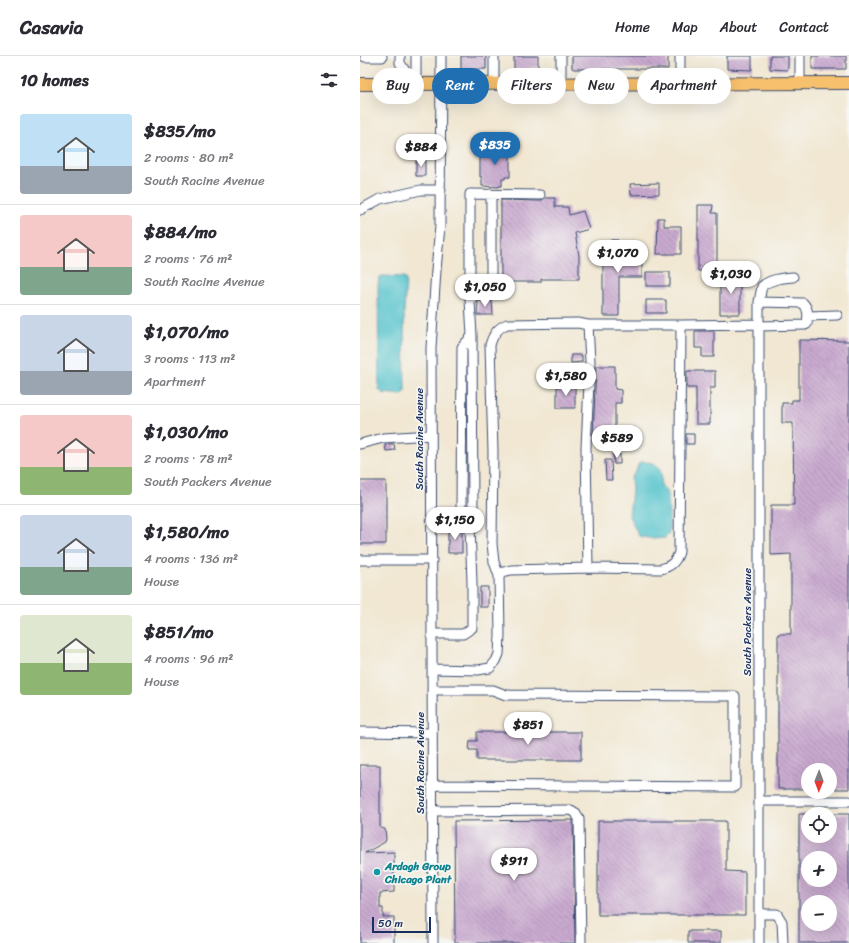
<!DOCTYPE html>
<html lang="en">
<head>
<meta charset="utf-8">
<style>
  :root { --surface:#fff; --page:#f7f7f7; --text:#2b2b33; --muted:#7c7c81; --line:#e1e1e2; --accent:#1f6fb2 }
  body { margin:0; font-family:Sriracha,sans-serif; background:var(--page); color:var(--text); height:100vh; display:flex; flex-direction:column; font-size:15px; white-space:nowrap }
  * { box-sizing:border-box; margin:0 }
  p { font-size:13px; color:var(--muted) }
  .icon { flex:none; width:22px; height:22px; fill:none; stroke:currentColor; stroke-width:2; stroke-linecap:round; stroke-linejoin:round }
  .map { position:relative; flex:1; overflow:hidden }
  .sheet { display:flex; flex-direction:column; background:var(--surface); width:360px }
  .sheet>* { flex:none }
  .guide { position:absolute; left:12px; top:12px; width:380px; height:36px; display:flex; gap:8px }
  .needle { width:26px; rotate:181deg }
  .tools { position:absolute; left:441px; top:707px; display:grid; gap:8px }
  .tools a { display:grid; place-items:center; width:36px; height:36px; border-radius:50%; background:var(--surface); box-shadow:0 4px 16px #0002; font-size:20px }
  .scale { position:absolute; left:12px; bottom:10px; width:59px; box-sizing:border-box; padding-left:4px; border:2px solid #1b2f5e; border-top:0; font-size:11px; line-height:14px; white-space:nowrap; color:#1b2f5e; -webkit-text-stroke:3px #f6f6f2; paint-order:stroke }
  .price { position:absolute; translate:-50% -34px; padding:0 9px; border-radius:14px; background:#fff; color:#222; font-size:13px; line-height:26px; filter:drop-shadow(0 1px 2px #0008) }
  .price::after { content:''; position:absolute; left:50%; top:24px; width:12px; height:9px; margin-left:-6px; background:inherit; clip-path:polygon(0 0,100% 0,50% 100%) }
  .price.on { background:var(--accent); color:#fff }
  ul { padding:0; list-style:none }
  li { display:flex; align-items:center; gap:12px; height:100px; padding:0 20px }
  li+li { border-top:1px solid var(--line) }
  li span { display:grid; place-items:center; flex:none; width:112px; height:80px; border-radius:4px; color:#555 }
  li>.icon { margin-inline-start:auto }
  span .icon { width:48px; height:48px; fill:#fffc; stroke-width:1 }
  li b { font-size:17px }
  h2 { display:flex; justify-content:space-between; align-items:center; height:48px; padding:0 20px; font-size:17px }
  .pill { padding:0 14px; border-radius:18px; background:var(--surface); box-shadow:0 4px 16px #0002; font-size:14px; line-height:36px }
  .pill.on { background:var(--accent); color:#fff }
  header { display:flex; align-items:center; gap:24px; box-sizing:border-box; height:56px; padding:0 20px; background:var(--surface); border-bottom:1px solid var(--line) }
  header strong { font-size:19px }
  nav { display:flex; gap:22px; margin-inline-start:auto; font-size:14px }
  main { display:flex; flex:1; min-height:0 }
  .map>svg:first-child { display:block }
  .water { fill:#58c5cd; stroke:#3a7a96 }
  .building { fill:url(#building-back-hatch); fill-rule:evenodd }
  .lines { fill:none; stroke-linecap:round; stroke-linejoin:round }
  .minor-casing { stroke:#3b4b6f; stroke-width:11 }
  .major-casing { stroke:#3b4b6f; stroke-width:14 }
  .minor { stroke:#fff; stroke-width:9 }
  .major { stroke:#f7c06c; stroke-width:12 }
  .culture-dot { fill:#0f9aa8; stroke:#f6f6f2; stroke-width:1.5 }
  .labels { text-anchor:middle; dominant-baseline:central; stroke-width:3.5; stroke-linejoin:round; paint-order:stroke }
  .street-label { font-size:11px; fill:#1b2f5e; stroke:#f6f6f2 }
  .culture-label { font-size:11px; font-weight:bold; fill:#0d838f; stroke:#f6f6f2; text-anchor:start }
</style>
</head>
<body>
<header>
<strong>Casavia</strong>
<nav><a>Home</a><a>Map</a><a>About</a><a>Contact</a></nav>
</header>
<main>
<section class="sheet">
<h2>10 homes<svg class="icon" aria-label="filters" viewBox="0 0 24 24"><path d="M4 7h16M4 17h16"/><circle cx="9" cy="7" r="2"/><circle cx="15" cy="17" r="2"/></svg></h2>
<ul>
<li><span style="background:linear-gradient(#bfe0f5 65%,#9aa5b1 0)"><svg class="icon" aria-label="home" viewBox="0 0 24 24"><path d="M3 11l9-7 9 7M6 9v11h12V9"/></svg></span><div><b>$835/mo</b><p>2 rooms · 80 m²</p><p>South Racine Avenue</p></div></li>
<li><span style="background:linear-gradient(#f6c9c9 65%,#7fa58c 0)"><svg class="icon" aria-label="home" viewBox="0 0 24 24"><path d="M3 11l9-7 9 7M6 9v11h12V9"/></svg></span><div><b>$884/mo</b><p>2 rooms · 76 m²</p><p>South Racine Avenue</p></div></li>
<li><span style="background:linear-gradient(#c9d6e8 70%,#9aa5b1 0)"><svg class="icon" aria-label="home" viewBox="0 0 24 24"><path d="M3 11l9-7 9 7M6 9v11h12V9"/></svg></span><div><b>$1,070/mo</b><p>3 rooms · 113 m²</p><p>Apartment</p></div></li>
<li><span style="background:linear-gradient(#f6c9c9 65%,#8fb573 0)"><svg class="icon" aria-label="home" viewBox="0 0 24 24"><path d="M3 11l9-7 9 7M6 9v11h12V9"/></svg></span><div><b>$1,030/mo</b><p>2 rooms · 78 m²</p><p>South Packers Avenue</p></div></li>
<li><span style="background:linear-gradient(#c9d6e8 65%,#7fa58c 0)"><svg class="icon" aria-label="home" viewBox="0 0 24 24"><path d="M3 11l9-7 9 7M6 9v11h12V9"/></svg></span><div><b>$1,580/mo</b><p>4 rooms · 136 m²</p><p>House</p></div></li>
<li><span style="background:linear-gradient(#dfe7d0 60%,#8fb573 0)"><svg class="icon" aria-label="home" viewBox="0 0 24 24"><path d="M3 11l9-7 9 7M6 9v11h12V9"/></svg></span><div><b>$851/mo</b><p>4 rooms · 96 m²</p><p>House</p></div></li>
</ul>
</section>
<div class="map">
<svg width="489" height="887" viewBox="0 0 489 887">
  <defs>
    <pattern id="building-back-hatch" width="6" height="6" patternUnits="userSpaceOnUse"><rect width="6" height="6" fill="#caaad0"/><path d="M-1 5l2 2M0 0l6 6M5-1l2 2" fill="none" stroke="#a38bac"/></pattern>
  </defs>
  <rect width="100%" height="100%" fill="#f6f6f2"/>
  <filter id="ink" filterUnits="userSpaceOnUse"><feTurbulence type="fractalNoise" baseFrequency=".025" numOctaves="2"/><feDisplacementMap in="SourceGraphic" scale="8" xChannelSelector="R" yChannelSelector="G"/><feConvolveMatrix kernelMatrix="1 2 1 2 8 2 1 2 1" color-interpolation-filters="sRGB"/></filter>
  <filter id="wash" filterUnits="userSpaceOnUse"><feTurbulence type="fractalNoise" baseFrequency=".012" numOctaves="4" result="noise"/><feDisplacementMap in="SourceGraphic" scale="16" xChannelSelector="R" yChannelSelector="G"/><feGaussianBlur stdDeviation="0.9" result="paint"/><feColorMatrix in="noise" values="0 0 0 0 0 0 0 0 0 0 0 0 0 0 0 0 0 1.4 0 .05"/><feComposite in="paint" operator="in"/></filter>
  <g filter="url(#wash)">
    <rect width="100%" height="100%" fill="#f1e7d2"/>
    <path class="water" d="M22,220L44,221L46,224L44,256L45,336L42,339L23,337L19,334L18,229L19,222Z
      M282,406C285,406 289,406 292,407C302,409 302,422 301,430C303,432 305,433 307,435C309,439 309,471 309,478L305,482L293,483L279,480L269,460L272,434L271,422L276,415L279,407Z"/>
    <g id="blocks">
      <path class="building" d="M101,0H126V13H101Z
        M154,0H178V11H170V14L154,13Z
        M212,0H308V13H214L212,12Z
        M367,0H392V14L367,13Z
        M410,0H428V12L426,14L410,13Z
        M452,0H486V13H452Z
        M120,92H150V121H145V123H142V130H139V131L122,130V121H120Z
        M65,104V120H56V105Z
        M299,127V138L271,139L270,128Z
        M185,142H195V151H208L209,159L223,155L229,173L215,177L219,200V223H181V226H141V144L180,145Z
        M338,149H353L352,157H357V215H338Z
        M298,162H304V170H321V198H297Z
        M251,184H258V196L282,195V221H259V260H243V188L251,187Z
        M286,216H310V230H286Z
        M360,222H386V230H380V258H360Z
        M286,244H306V257H286Z
        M118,245H132L133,259H117Z
        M335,275H354V301H342V292H335Z
        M439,284L489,285V733H470V714H448V733H418V578H431V498L411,499V449H434L433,367H422V347H432V344H439Z
        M211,299H222V306L211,307Z
        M236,310H255V333L261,334V347H255V372H275L276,387L260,388V381H233Z
        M327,315H355V332H350V368H336V332H327Z
        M197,330H215V352H197Z
        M326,378H334V388H326Z
        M25,388H34L35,394L26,395Z
        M253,398H260V408H254Z
        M245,404H251L252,424H246Z
        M0,425H26V488H0Z
        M102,473V497H88V474Z
        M120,531H128V551H120Z
        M117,676H221V704H117V694H109L110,685H117Z
        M0,709H20V772L25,773L26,783L25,786L5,797L34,796V836L20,837V852H23V861H34V887H0Z
        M439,758H448V780H470V758H489V887H439ZM448,802H470V824H448ZM448,846H470V868H448Z
        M213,764L215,887H95L94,765Z
        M238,765H366V815L385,816V859H238Z
        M328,875H361V887H328Z"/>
    </g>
  </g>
  <g filter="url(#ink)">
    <use href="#blocks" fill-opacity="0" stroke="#3b4b6f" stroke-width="1"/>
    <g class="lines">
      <g class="minor-casing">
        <path id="minor" d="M40,0V7L44,13V28
          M56,0V28
          M201,0V28
          M320,0V27
          M5,1H22V0
          M440,27V0
          M134,28V0
          M0,154L20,143L61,134H81
          M110,244L131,225V138
          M399,246V887
          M448,260L477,259
          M321,269L399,268
          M399,270L445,269L447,268C448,260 449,253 443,247L399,246L402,230C411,223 422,222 433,221
          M0,388L23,382L71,379
          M110,469L101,456L102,291L112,280
          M0,504H72
          M228,512L301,513C311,510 316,506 319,496L321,269H228
          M72,578H103L112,572V527L110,469L113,458L112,280L110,244V138L180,139
          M72,613L118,614L130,612L136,605L139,598L140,579L139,520L143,516L151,514L228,512L226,391L230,305L228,269L218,267L147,268C137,272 133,279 130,289L133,396L132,488L134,506L139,520
          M72,634H133L146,639L375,640V731L72,729
          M0,676L72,677
          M399,745H489
          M72,755L211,754L216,757L219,763L221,887
          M399,858H417L422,866L423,887
          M73,887L71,292L76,214L80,170L81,0"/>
      </g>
      <g class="major-casing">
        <path id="major" d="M0,28L489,27"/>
      </g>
      <use href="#minor" class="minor"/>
      <use href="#major" class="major"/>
    </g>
  </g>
  <circle class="culture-dot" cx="17" cy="816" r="4"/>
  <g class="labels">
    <g class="street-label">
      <text transform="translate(59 383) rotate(-90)">South Racine Avenue</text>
      <text transform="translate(387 566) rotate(-90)">South Packers Avenue</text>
      <text transform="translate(60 707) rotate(-90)">South Racine Avenue</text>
    </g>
    <g class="culture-label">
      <text x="25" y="810">Ardagh Group<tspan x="25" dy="13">Chicago Plant</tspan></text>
    </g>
  </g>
</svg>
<div class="tools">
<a><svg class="needle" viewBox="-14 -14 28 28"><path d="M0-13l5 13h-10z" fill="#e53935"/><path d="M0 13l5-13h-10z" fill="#7c7c81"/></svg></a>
<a><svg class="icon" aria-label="locate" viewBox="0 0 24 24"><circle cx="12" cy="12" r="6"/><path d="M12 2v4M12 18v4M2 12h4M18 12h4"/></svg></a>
<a>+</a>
<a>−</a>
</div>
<div class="scale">50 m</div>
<b class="price on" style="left:135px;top:110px">$835</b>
<b class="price" style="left:61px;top:112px">$884</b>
<b class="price" style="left:258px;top:218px">$1,070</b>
<b class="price" style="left:371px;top:239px">$1,030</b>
<b class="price" style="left:125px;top:252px">$1,050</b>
<b class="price" style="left:206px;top:341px">$1,580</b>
<b class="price" style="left:257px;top:403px">$589</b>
<b class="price" style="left:95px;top:485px">$1,150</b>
<b class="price" style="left:168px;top:690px">$851</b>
<b class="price" style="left:154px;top:826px">$911</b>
<div class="guide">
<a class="pill">Buy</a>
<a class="pill on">Rent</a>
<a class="pill">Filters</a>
<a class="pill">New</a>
<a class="pill">Apartment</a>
</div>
</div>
</main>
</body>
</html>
